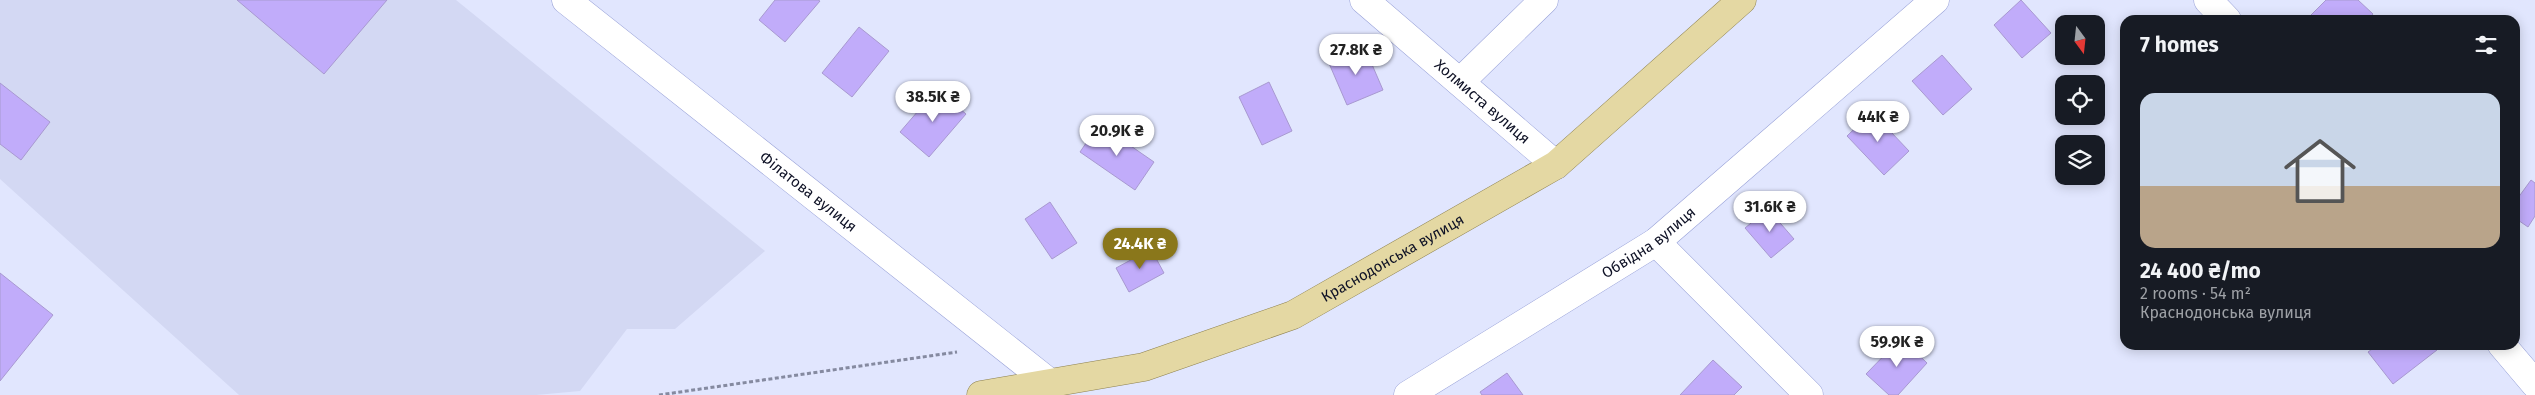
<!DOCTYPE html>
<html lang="en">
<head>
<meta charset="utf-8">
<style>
  :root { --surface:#171b24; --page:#242831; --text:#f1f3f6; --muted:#9ea1a6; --accent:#8a771b }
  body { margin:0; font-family:"Fira Sans",sans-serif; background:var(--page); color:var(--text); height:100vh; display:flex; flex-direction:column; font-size:19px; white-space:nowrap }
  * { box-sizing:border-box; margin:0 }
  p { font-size:16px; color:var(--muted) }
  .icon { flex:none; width:28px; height:28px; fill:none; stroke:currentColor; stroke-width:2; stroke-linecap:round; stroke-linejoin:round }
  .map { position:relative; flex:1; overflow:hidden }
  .side { position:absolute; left:2120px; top:15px; width:400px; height:335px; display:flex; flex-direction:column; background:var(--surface); border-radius:15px; box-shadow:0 2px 12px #0003 }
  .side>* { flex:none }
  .needle { width:32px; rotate:165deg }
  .controls { position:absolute; left:2055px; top:15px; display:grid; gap:10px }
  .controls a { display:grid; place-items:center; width:50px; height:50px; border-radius:10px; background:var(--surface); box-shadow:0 2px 12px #0003; font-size:25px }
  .price { position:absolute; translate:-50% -42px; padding:0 11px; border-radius:18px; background:#fff; color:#222; font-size:16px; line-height:32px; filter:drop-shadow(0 1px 2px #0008) }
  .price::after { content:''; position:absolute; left:50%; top:30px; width:15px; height:11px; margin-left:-8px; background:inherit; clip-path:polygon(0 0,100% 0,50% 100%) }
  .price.on { background:var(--accent); color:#fff }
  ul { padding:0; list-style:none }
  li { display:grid; align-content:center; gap:10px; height:265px; padding:0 20px }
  li span { display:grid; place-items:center; height:155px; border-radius:15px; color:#555 }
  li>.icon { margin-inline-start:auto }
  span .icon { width:90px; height:90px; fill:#fffc; stroke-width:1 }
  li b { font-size:21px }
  h2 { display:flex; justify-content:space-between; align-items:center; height:60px; padding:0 20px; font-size:21px }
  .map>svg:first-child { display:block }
  .built { fill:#d3d8f3 }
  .building { fill:#c1acfa; stroke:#a899d0 }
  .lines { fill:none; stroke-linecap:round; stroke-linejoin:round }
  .street-casing { stroke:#97a0d7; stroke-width:29 }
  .primary-casing { stroke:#8d814f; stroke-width:29 }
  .path { stroke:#858aa0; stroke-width:3; stroke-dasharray:4 2.5; stroke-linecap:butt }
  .street { stroke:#fff; stroke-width:28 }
  .primary { stroke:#e4d8a3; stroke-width:28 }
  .labels { text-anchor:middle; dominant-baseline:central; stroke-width:5; stroke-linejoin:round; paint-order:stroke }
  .street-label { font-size:15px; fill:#0e1125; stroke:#e1e6fe }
</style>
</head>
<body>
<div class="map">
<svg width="2535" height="395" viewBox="0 0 2535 395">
  <rect width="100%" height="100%" fill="#e1e6fe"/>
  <path class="built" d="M0,0H456L765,251L675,329H627L580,391L536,395H239L0,179Z"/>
  <path class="building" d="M237,0H387L324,74Z
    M775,0H818L820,1L785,42L759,20Z
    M2021,0L2051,33L2022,58L1994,25Z
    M2326,0H2358L2373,14L2368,20H2315L2310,16Z
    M859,27L889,51L852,97L822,73Z
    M1364,46L1383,90L1347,105L1328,61Z
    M1942,55L1972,89L1943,115L1912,81Z
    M1269,82L1292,131L1262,145L1239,97Z
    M0,83L50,122L21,160L0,144Z
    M937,89L966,114L929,157L900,132Z
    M1872,112L1909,151L1884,175L1847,136Z
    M1099,124L1154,162L1135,190L1080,152Z
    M2531,180L2535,183V216L2528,227L2515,218V202Z
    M1050,202L1077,243L1052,259L1025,219Z
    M1768,209L1794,239L1771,258L1745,228Z
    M1151,249L1164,273L1129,292L1116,268Z
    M0,273L53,315L0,381Z
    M1901,338L1927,363L1898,395H1889L1866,374Z
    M2378,345H2433L2437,350L2393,384L2368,352Z
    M1713,360L1742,387L1734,395H1680Z
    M1507,373L1523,395H1482L1480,392Z"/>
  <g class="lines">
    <g class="street-casing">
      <g id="street">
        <path id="s1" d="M566,0L1050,383L1038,395"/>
        <path id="s2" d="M1364,0L1556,165"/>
        <path d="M2208,0L2227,20"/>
        <path d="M1460,82L1544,0"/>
        <path d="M1656,242L1809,395"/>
        <path d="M2502,345L2535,384"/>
        <path id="s3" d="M1408,395L1656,242L1935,0"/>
      </g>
    </g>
    <g class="primary-casing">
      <g id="primary">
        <path id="s4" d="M981,395L1144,367L1293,315L1556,165L1742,0"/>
      </g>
    </g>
    <path class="path" d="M659,395L957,352"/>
    <use href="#street" class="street"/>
    <use href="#primary" class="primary"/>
  </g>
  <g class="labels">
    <g class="street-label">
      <text stroke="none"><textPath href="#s2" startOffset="156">Холмиста вулиця</textPath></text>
      <text stroke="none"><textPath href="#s1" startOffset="309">Філатова вулиця</textPath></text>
      <text stroke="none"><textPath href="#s3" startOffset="285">Обвідна вулиця</textPath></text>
      <text stroke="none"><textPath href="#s4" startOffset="438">Краснодонська вулиця</textPath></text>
    </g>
  </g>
</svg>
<div class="controls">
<a><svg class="needle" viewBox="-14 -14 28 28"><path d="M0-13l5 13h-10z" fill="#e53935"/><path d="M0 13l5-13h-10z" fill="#9ea1a6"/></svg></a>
<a><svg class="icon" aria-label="locate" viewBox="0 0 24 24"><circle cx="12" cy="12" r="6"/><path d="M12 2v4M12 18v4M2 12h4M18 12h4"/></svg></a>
<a><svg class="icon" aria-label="layers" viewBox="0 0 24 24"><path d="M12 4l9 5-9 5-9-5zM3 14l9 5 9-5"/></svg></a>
</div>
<b class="price" style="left:1356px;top:76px">27.8K ₴</b>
<b class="price" style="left:933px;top:123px">38.5K ₴</b>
<b class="price" style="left:1878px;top:143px">44K ₴</b>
<b class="price" style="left:1117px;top:157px">20.9K ₴</b>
<b class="price" style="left:1770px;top:233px">31.6K ₴</b>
<b class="price on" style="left:1140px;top:270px">24.4K ₴</b>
<b class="price" style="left:1897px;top:368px">59.9K ₴</b>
<section class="side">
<h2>7 homes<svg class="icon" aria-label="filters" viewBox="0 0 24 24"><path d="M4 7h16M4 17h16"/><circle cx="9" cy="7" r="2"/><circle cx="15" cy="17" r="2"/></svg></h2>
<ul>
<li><span style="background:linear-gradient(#c9d6e8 60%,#b9a48a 0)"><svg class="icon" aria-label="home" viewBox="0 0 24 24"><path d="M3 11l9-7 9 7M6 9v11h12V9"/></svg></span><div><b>24 400 ₴/mo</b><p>2 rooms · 54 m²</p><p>Краснодонська вулиця</p></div></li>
</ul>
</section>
</div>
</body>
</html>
